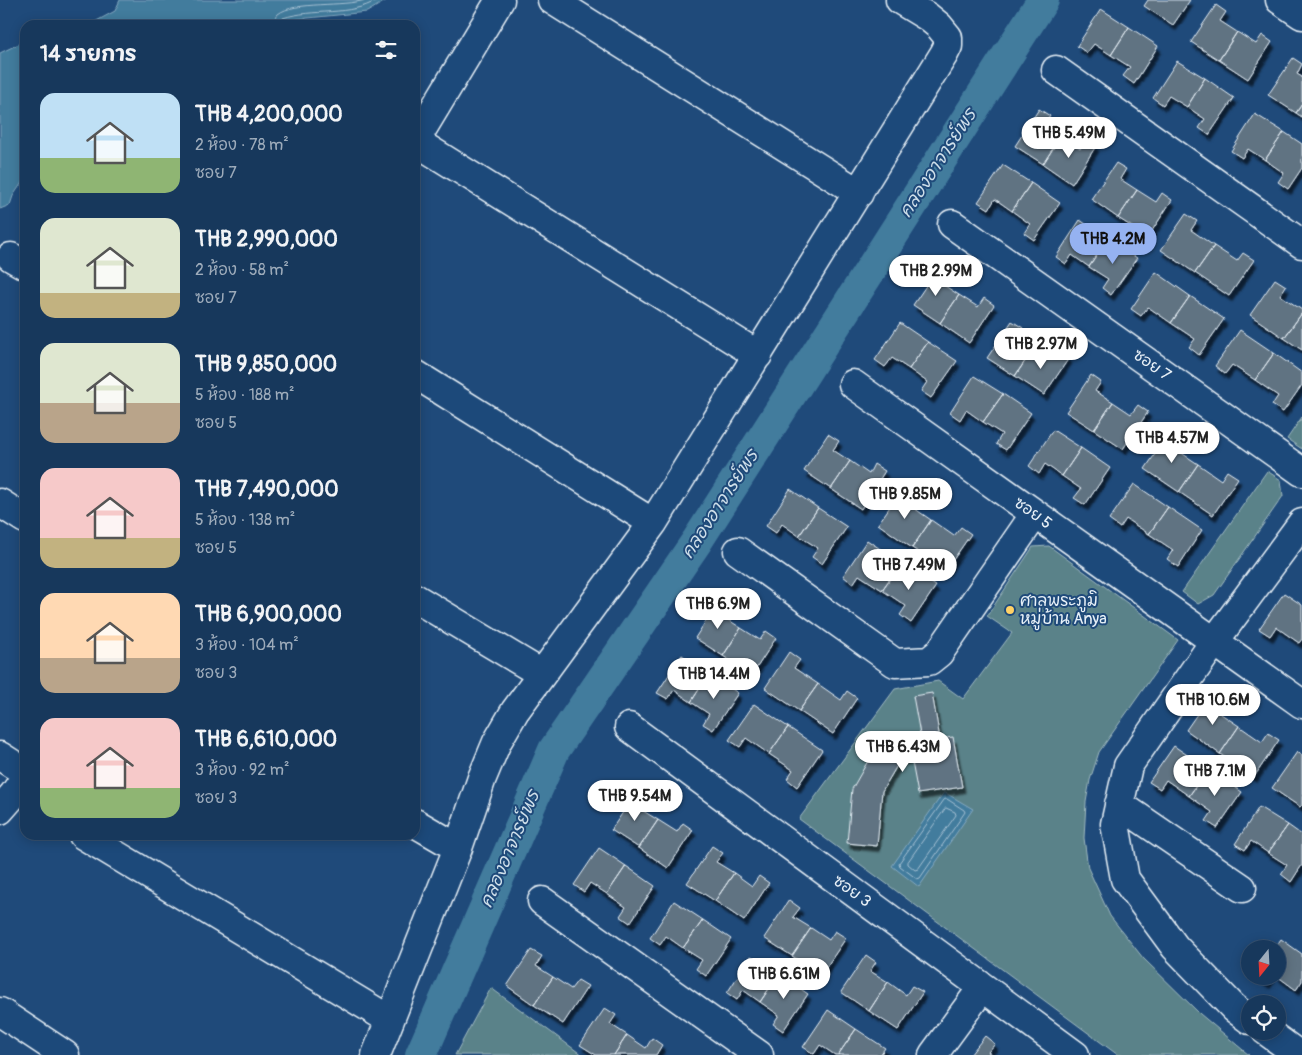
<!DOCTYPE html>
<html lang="th">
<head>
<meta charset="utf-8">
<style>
  :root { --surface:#17385c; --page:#203f62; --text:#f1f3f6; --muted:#9eacbb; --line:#365272; --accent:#95b2f1 }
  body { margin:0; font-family:Pangolin,"Playpen Sans Thai",sans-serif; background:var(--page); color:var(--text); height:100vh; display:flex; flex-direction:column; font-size:19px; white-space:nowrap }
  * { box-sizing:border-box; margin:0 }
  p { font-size:16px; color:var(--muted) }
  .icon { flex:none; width:28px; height:28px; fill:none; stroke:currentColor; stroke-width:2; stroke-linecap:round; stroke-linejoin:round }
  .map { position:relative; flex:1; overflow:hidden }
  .drawer { position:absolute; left:20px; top:20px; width:400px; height:820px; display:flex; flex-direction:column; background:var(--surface); border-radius:15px; box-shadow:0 2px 12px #0003,0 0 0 1px var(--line) }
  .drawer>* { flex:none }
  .needle { width:32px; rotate:198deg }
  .buttons { position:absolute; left:1241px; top:940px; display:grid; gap:10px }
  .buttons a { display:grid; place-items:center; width:45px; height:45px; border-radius:50%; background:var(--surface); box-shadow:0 2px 12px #0003,0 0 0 1px var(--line); font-size:25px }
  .price { position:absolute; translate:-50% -42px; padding:0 11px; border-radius:18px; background:#fff; color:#222; font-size:16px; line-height:32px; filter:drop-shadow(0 1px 2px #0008) }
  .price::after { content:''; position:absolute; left:50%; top:30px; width:15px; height:11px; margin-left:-8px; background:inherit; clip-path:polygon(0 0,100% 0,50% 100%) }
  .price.on { background:var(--accent); color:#111 }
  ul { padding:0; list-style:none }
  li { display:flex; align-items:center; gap:15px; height:125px; padding:0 20px }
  li span { display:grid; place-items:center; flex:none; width:140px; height:100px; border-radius:15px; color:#555 }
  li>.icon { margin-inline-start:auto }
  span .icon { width:60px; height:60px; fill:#fffc; stroke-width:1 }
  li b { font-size:21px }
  h2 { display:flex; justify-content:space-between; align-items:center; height:60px; padding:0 20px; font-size:21px }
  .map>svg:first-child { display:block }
  .green { fill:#5a8289; stroke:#a1bac0 }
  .water { fill:#437b9d; stroke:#85aac1 }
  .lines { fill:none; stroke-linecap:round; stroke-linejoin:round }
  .shore { stroke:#a6c2d4; stroke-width:1 }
  .canal { stroke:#437b9d; stroke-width:32 }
  .building { fill:#617382; stroke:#e8f1f8; filter:url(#shadow) }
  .street-casing { stroke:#e8f1f8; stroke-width:31 }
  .street { stroke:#1f4a7a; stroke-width:28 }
  .poi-dot { fill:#ffd166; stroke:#1f4a7a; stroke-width:2 }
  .labels { text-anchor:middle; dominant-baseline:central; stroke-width:4; stroke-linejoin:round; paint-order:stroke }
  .street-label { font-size:16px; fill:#e8f1f8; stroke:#1f4a7a }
  .poi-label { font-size:16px; fill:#e8f1f8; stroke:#1f4a7a; text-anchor:start }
  .water-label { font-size:18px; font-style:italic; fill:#cfdfea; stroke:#1f4a7a }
</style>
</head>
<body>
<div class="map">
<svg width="1302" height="1055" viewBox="0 0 1302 1055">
  <defs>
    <filter id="shadow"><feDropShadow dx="3" dy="5.5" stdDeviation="1" flood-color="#0009"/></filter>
  </defs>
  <rect width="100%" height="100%" fill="#1f4a7a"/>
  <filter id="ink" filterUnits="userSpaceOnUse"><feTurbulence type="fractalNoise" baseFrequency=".02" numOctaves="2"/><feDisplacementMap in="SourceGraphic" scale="10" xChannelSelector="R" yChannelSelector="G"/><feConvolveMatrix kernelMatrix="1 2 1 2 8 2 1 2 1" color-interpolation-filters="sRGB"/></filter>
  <g filter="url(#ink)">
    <path class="green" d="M1302,417V449L1287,439Z
      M1267,471L1281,480L1283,496L1214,595L1198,604L1182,592Z
      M1049,546L1178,640L1099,752L1090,780L1086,802L1084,838L1088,868L1110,916L1143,958L1200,1014L1249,1055H1118L799,819L895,689L938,681L963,699L1012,633L987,616L1033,547Z
      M491,988L582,1055H455Z"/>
    <path class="water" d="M120,0H387L367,12L298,19L280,25H89L115,11Z
      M23,42L25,43V178L13,196L10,205L0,209V53Z
      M944,792L973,809L919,887L892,866Z"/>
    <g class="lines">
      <path class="shore" d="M274,25C274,21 275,17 278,14C294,1 344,7 365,0
        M280,25L283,18C313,8 350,17 377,0
        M947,799L964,810L965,812L920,878L917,879L900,866L899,863L944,800Z
        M946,808L955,812L956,815L918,869L915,870L908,864V862Z"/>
      <path class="canal" d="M421,1055L554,750L697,541L1043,0"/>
    </g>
    <path class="building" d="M1148,0H1190L1173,25L1144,6Z
      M1216,5L1226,12L1220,21L1237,32L1219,60L1191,42Z
      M1101,9L1129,27L1111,55L1094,44L1087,53L1077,46Z
      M1129,27L1158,46L1134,84L1123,76L1130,67L1111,55Z
      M1237,32L1256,44L1262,35L1272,42L1248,79L1219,60Z
      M1293,58L1302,64L1297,74L1302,77V104L1296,113L1268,95Z
      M1177,61L1205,78L1187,107L1169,96L1163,105L1153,98Z
      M1205,78L1234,98L1209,135L1199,128L1205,119L1187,107Z
      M1302,104V117L1296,113Z
      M1039,109L1050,116L1044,125L1061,136L1043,164L1015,146Z
      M1255,114L1284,132L1265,160L1248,149L1242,158L1231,151Z
      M1284,132L1302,144V168L1288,189L1278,182L1284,173L1265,160Z
      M1061,136L1080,149L1086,139L1096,146L1072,184L1043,164Z
      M1116,163L1126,169L1120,179L1137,190L1118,218L1091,199Z
      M1003,165L1031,183L1012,211L995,199L989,209L978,202Z
      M1031,183L1060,203L1034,240L1024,233L1030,224L1012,211Z
      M1137,190L1156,202L1162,193L1172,200L1148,237L1118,218Z
      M1186,214L1197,221L1191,230L1214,246L1195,273L1161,250Z
      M1080,220L1108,239L1089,267L1072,255L1066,264L1056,257Z
      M1108,239L1137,258L1111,295L1102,288L1108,279L1089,267Z
      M1214,246L1237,261L1243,253L1254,260L1229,296L1195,273Z
      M938,268L948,275L942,284L959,295L940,323L913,305Z
      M1156,272L1190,296L1171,323L1148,307L1141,316L1131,309Z
      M1275,279L1286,286L1280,295L1302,310V313L1284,338L1250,315Z
      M959,295L978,307L984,298L994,305L969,343L940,323Z
      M1190,296L1224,319L1199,355L1189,347L1195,339L1171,323Z
      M1302,313V350L1284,338Z
      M1012,321L1023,328L1016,337L1034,348L1015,376L987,358Z
      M900,323L928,342L909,369L892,358L885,367L875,360Z
      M1240,330L1274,353L1255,380L1232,365L1225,374L1215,366Z
      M928,342L957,361L931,398L921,391L927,382L909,369Z
      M1034,348L1052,360L1059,351L1069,358L1044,395L1015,376Z
      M1274,353L1302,373V385L1283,412L1272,405L1278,396L1255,380Z
      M1091,375L1101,382L1095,391L1113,402L1094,430L1066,412Z
      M974,376L1003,394L983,422L966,410L960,420L950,413Z
      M1003,394L1031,413L1006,450L996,444L1002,434L983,422Z
      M1113,402L1131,414L1138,405L1148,412L1123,449L1094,430Z
      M1053,430L1081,448L1062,476L1045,464L1039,474L1029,466Z
      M1170,432L1180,439L1174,448L1198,464L1179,492L1145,469Z
      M828,434L839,441L833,450L850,461L831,489L804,471Z
      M1081,448L1110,468L1085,505L1074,498L1081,489L1062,476Z
      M850,461L869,474L874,464L885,471L861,509L831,489Z
      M1198,464L1221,480L1227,471L1238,478L1213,515L1179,492Z
      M1134,484L1168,507L1149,534L1126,519L1120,528L1109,520Z
      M903,488L914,496L908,504L931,520L912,548L878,524Z
      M790,489L818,508L799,536L782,524L776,533L766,526Z
      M1168,507L1202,530L1178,567L1167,559L1173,550L1149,534Z
      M818,508L847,527L822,564L812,557L818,548L799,536Z
      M931,520L954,536L961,527L971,534L946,570L912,548Z
      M867,540L901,563L882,590L859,575L853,584L843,576Z
      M901,563L936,586L911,623L900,615L906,606L882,590Z
      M1284,593L1302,605V639L1299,643L1276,627L1270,636L1259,629Z
      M719,601L730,608L724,617L741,628L723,656L695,638Z
      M741,628L760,640L766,631L776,638L752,675L723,656Z
      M789,652L800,660L794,668L818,684L799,711L765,688Z
      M682,655L709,674L691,702L674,690L668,699L657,693Z
      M709,674L738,693L713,730L703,724L709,714L691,702Z
      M818,684L841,700L847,691L857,698L833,734L799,711Z
      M932,693L940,739L953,737L962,787L918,794L911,757L901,759L882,791L877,846L847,843L852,789L881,738L900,749L922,745L913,696Z
      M1211,694L1221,701L1215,710L1239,726L1220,754L1186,730Z
      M754,704L788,727L769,754L746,738L740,747L729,740Z
      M1239,726L1262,742L1268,733L1279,740L1254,777L1220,754Z
      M788,727L822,750L797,787L787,779L793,770L769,754Z
      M1174,746L1208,769L1189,796L1166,780L1160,789L1149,782Z
      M1297,752L1302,755V805L1300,807L1272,788Z
      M1208,769L1242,792L1217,828L1206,821L1212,812L1189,796Z
      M636,793L647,800L640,809L658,820L639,848L611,830Z
      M1259,807L1288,825L1268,853L1251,841L1245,850L1235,844Z
      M658,820L677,832L683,823L693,830L668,868L639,848Z
      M1288,825L1302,835V865L1291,882L1281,874L1287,865L1268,853Z
      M712,846L723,853L716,862L734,873L715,901L687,883Z
      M599,848L626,866L607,894L590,883L584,892L574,885Z
      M626,866L655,886L630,923L620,916L626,907L607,894Z
      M734,873L752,886L759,876L769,883L744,921L715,901Z
      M789,900L800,908L793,917L811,928L792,956L764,938Z
      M674,901L703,920L683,948L666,936L660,945L650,938Z
      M703,920L731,939L706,976L696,969L702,960L683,948Z
      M811,928L829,940L835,931L846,938L821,975L792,956Z
      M1281,939L1302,954V981L1296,990L1277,976L1278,949H1274Z
      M531,950L542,956L536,966L553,977L534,1005L507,986Z
      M866,955L876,962L870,971L888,982L869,1011L841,992Z
      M751,956L779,974L760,1002L743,990L737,1000L727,993Z
      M779,974L808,994L783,1031L773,1024L779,1015L760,1002Z
      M1257,976H1272L1267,983Z
      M553,977L571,989L578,980L588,986L563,1024L534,1005Z
      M888,982L906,995L912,986L923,992L898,1030L869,1011Z
      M605,1008L616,1015L610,1024L627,1035L614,1055H596L580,1045Z
      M828,1010L856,1029L838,1055H835L820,1045L814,1054L803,1047Z
      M856,1029L885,1048L880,1055H838Z
      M627,1035L646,1048L652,1038L662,1045L656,1055H614Z
      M985,1036L995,1044L988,1052L992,1055H970Z"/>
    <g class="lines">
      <g class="street-casing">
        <path id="street" d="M552,0L859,193
          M1280,0L1302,15
          M1056,70L1302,244
          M415,141L758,355
          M415,141L500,0
          M952,224L1302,472
          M11,257L25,265
          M415,374L653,523
          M853,384L1302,704
          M0,503L25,519
          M738,551L895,663L929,661L939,653L1035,514
          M415,598L542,674
          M629,727L1075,1055
          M0,756L25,772
          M1119,804L1242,888
          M0,810L14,794L25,778
          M415,823L458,848
          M83,835L390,1020
          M542,901L759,1055
          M0,1012L65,1055
          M1250,1020L1234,1008L1175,947L1125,879L1115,824L1128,766L1214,642L1302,523
          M1266,1031L1299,1055
          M376,1055L458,848L482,778L497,742L515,711L653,523L944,54L948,46V37L939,26L928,17L900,0
          M933,1055L982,988"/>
      </g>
      <use href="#street" class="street"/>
    </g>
  </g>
  <circle class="poi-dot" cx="1010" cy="610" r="5"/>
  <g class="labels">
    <g class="street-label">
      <text transform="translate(1152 365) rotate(35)">ซอย 7</text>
      <text transform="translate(1033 513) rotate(36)">ซอย 5</text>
      <text transform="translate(852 891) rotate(36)">ซอย 3</text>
    </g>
    <g class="poi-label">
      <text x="1020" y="601">ศาลพระภูมิ<tspan x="1020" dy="18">หมู่บ้าน Anya</tspan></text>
    </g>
    <g class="water-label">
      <text transform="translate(938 163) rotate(-57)">คลองอาจารย์พร</text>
      <text transform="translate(720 504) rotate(-57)">คลองอาจารย์พร</text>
      <text transform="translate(510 849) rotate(-67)">คลองอาจารย์พร</text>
    </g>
  </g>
</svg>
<div class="buttons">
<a><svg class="needle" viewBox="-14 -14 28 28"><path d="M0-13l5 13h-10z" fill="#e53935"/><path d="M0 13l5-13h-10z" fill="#9eacbb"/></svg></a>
<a><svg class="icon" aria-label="locate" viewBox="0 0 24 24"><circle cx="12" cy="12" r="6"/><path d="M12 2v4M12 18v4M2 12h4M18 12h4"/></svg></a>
</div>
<b class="price" style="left:1069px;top:159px">THB 5.49M</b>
<b class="price on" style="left:1113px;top:265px">THB 4.2M</b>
<b class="price" style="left:936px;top:297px">THB 2.99M</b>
<b class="price" style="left:1041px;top:370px">THB 2.97M</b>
<b class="price" style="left:1172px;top:464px">THB 4.57M</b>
<b class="price" style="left:905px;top:520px">THB 9.85M</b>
<b class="price" style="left:909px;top:591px">THB 7.49M</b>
<b class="price" style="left:718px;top:630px">THB 6.9M</b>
<b class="price" style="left:714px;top:700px">THB 14.4M</b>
<b class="price" style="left:1213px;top:726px">THB 10.6M</b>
<b class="price" style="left:903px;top:773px">THB 6.43M</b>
<b class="price" style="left:1215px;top:797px">THB 7.1M</b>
<b class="price" style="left:635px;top:822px">THB 9.54M</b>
<b class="price" style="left:784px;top:1000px">THB 6.61M</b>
<section class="drawer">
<h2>14 รายการ<svg class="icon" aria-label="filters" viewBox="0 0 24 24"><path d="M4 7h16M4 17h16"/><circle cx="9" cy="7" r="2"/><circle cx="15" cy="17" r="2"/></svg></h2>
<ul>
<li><span style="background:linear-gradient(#bfe0f5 65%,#8fb573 0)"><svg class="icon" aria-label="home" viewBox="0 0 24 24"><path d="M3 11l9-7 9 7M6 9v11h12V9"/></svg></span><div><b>THB 4,200,000</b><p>2 ห้อง · 78 m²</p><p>ซอย 7</p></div></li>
<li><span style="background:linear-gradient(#dfe7d0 75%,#c2b280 0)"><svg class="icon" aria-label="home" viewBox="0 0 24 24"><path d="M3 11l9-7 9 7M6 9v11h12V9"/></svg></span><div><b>THB 2,990,000</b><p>2 ห้อง · 58 m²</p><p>ซอย 7</p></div></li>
<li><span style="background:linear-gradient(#dfe7d0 60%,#b9a48a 0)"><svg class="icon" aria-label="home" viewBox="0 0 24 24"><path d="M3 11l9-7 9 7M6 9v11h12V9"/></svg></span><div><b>THB 9,850,000</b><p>5 ห้อง · 188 m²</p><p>ซอย 5</p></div></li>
<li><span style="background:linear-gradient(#f6c9c9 70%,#c2b280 0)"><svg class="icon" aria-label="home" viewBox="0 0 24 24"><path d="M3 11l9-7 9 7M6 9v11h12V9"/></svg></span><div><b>THB 7,490,000</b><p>5 ห้อง · 138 m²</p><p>ซอย 5</p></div></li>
<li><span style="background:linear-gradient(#ffd9b3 65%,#b9a48a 0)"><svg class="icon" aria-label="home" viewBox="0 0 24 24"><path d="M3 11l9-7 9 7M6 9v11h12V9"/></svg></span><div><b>THB 6,900,000</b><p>3 ห้อง · 104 m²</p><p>ซอย 3</p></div></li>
<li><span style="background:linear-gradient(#f6c9c9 70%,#8fb573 0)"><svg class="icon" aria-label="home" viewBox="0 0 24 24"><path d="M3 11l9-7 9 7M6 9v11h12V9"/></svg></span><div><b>THB 6,610,000</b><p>3 ห้อง · 92 m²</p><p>ซอย 3</p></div></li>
</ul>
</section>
</div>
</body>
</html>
